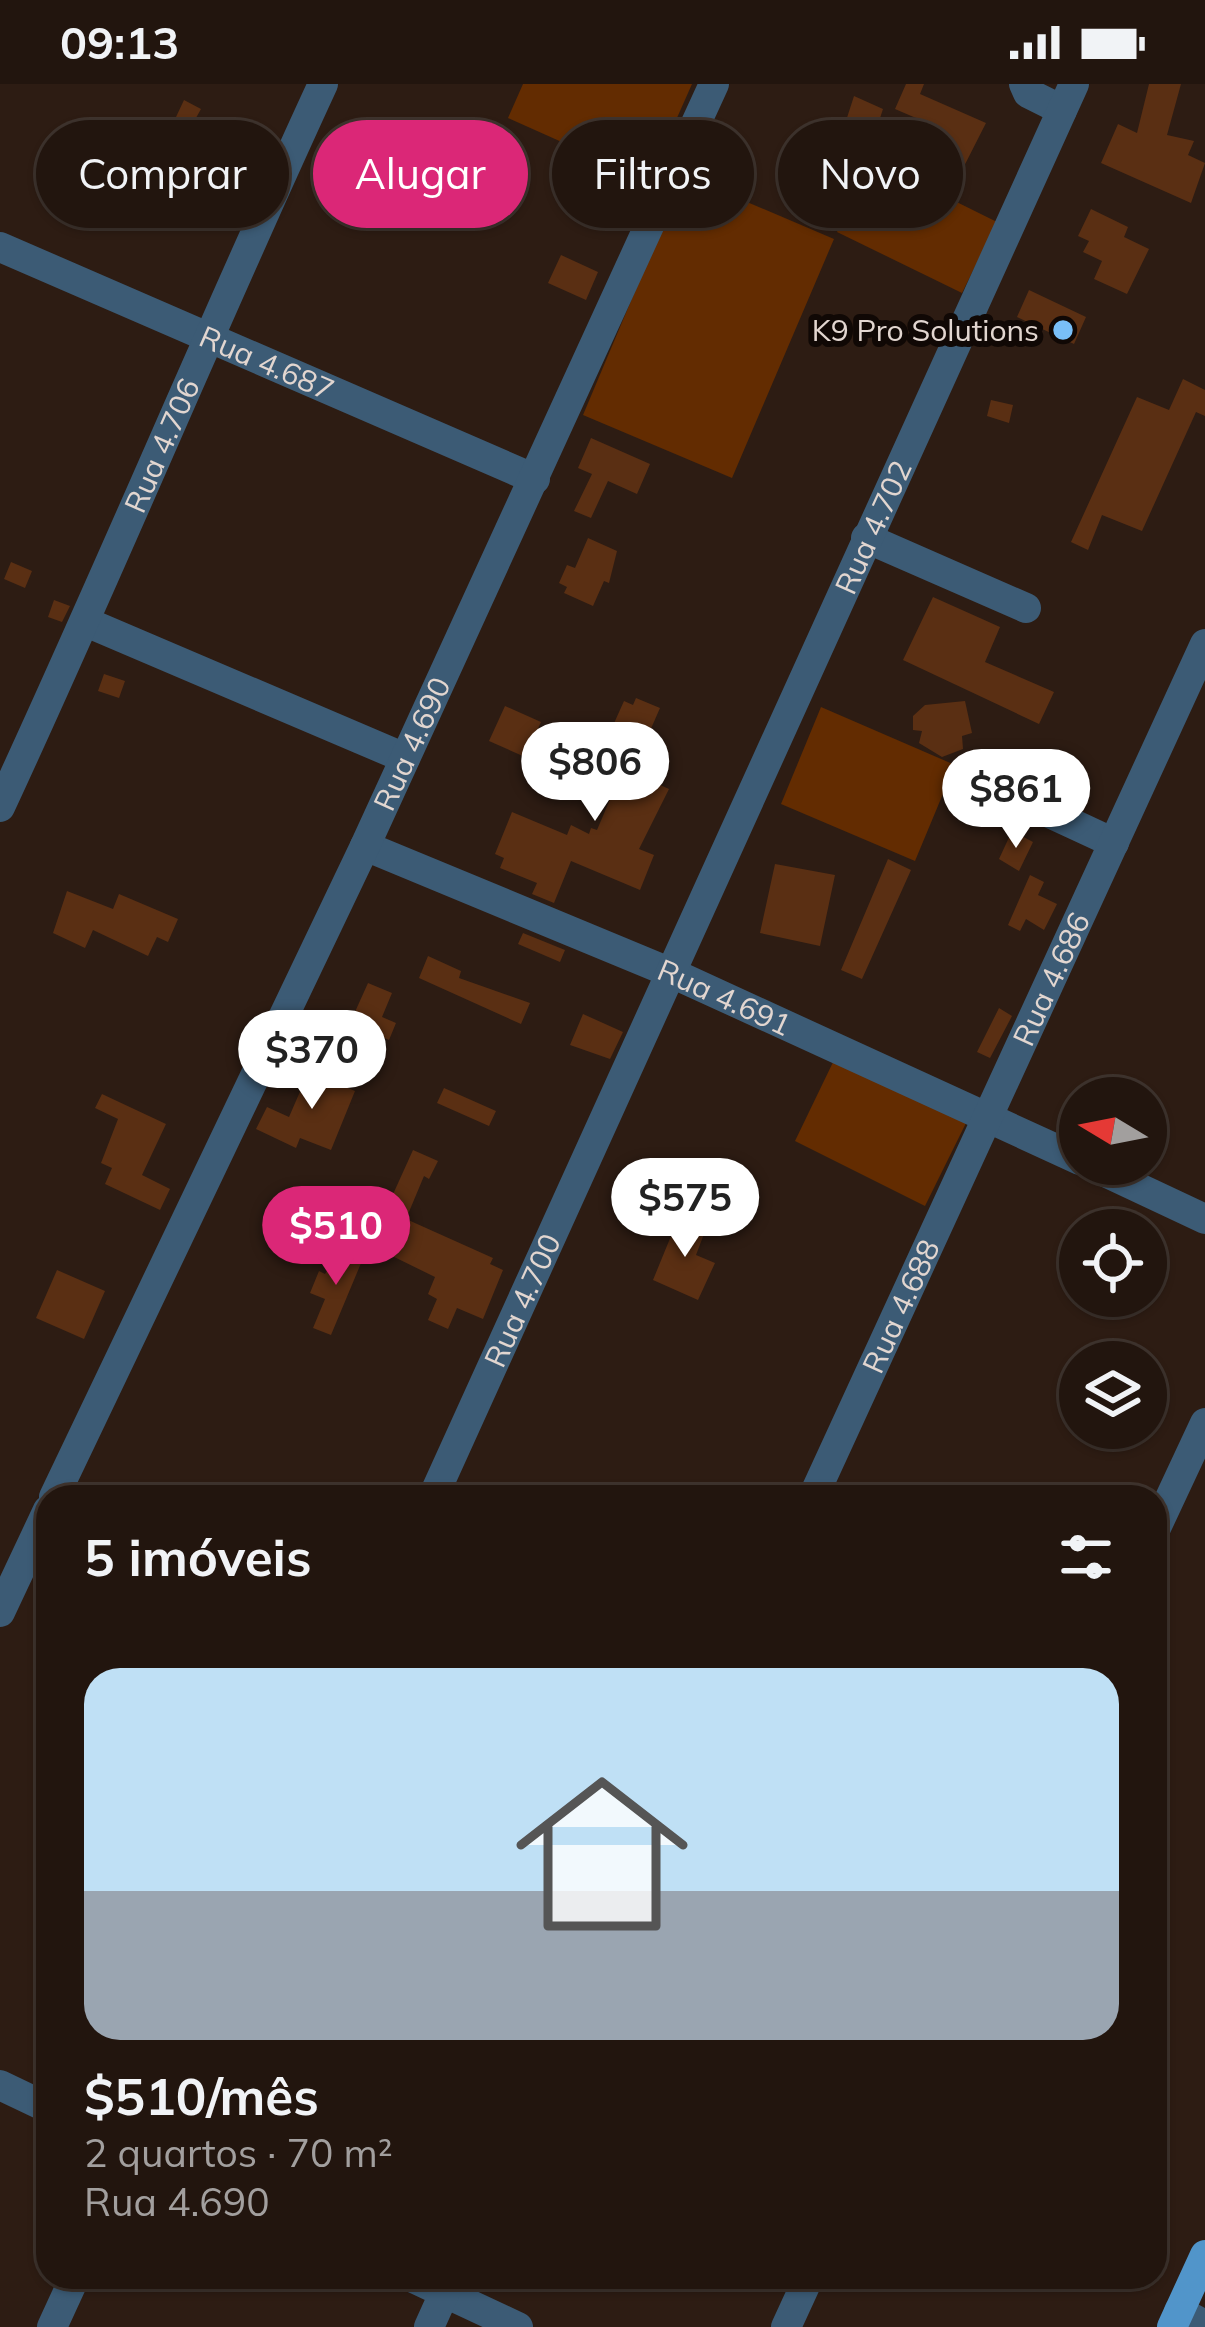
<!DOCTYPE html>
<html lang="pt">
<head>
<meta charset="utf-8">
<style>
  :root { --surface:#22150e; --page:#2a1e17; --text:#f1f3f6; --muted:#a29f9e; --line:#3f342e; --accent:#db2777 }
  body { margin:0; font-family:Mulish,sans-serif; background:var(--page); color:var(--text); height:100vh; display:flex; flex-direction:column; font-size:45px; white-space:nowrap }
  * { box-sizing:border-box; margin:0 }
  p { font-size:39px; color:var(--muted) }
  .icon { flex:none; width:66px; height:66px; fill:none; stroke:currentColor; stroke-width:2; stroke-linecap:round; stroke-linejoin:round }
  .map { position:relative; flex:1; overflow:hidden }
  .side { position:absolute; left:36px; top:1401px; width:1131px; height:804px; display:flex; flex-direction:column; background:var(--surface); border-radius:36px; box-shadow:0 3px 9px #0004,0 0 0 3px var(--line) }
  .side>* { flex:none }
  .guide { position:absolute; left:36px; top:36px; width:1134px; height:108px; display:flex; gap:24px }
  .needle { width:78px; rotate:280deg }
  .buttons { position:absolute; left:1059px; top:993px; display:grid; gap:24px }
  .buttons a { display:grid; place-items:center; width:108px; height:108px; border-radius:50%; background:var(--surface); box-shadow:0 3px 9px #0004,0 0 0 3px var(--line); font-size:60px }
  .price { position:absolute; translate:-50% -102px; padding:0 27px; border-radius:42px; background:#fff; color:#222; font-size:39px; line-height:78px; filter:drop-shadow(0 3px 6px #0008) }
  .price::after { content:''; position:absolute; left:50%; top:72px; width:36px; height:27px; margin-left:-18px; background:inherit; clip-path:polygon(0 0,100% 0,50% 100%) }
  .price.current { background:var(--accent); color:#fff }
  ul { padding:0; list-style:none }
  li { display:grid; align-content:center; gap:24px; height:636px; padding:0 48px }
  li+li { border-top:3px solid var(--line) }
  li span { display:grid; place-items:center; height:372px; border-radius:36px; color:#555 }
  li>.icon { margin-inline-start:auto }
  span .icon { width:216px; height:216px; fill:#fffc; stroke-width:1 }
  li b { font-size:51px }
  h2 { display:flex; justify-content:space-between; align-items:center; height:144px; padding:0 48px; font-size:51px }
  .chip { padding:0 42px; border-radius:54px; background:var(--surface); box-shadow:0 3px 9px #0004,0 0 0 3px var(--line); font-size:42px; line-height:108px }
  .chip.current { background:var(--accent); color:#fff }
  .status { display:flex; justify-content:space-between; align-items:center; height:84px; padding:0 60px; background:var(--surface); direction:ltr }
  .status svg { height:33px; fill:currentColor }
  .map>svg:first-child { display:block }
  .green { fill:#632c01 }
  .building { fill:#5a2f13 }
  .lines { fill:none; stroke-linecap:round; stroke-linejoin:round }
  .minor { stroke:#3c5b75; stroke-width:30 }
  .major { stroke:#5195ca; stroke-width:30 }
  .poi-dot { fill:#79bff8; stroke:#100805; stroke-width:4.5 }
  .labels { text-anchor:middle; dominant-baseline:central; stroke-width:12; stroke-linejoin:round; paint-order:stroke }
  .poi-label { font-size:30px; fill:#e2d6d0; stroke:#100805; text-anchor:end }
  .street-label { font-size:30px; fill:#e2d6d0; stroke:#100805 }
</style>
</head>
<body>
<div class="status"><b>09:13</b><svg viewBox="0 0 49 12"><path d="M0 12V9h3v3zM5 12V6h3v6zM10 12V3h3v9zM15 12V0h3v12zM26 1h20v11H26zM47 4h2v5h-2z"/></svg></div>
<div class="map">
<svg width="1205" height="2243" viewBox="0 0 1205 2243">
  <rect width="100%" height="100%" fill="#2d1c13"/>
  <path class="green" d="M523,0H692L649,97L508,34Z
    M872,76L997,138L962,209L837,148Z
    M684,91L834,155L732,394L583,331Z
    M821,623L955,681L915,777L781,720Z
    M836,972L967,1037L925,1122L795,1057Z"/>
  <path class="building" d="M906,0H924L920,10L986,39L955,100L912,80L930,40L895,25Z
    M1149,0H1181L1167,51L1194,57L1188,71L1205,79L1191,119L1101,79L1118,40L1137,49Z
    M854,12L883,25L858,101L836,90L843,77L834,74Z
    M184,16L201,25L192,41L176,33Z
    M700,77L728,89L722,103L694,91Z
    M1091,125L1128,143L1124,153L1149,165L1127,210L1094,195L1102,177L1083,168L1089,157L1078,152Z
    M561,171L598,188L586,216L548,199Z
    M1029,206L1086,233L1074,260L1017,233Z
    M1183,295L1205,306V332L1196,328L1142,447L1102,431L1088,466L1071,458L1137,313L1169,326Z
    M991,316L1013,321L1009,339L987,332Z
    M591,354L650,380L637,410L608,397L591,434L574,427L592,390L578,384Z
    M588,454L617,467L609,499L604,497L593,522L564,509L567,503L559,499L567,481L575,484Z
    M11,478L32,487L25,504L4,495Z
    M933,513L1000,543L985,578L1054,608L1039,640L903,576Z
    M54,516L70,522L62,538L48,533Z
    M104,590L125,597L119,614L98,607Z
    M636,614L660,624L632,688L669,705L639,765L654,771L640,806L571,777L554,819L532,810L537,799L500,784L504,774L495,770L512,728L567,751L571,741L589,750L591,744L597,746L614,706L607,703L629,654L611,646L624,617L633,621Z
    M965,617L972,649L962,652L963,665L942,673L919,659L922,647L913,646V632L925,621Z
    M505,622L541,638L525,673L489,657Z
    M1012,747L1033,758L1019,787L999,775Z
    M888,775L911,786L862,895L841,886Z
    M775,780L835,791L820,862L760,849Z
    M1030,791L1044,798L1038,811L1057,820L1044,846L1026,835L1020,847L1008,841Z
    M67,807L113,825L119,810L178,835L168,858L157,853L148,872L93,846L85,864L53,849Z
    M523,849L565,866L560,878L518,860Z
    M428,872L461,887L459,894L530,919L521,940L419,894Z
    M368,899L392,909L382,933L396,939L389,956L350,939Z
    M999,924L1012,932L990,974L977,968Z
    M583,930L623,948L610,975L570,961Z
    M312,980L342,994L339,1000L355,1007L331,1066L300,1054L296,1064L256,1045L267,1023L289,1033Z
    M444,1004L496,1027L489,1042L437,1019Z
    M102,1010L166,1040L142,1091L170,1105L160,1126L105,1100L112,1084L101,1079L118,1035L95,1024Z
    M413,1066L438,1077L429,1095L424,1092L406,1135L493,1174L490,1180L503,1186L483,1235L457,1224L448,1245L428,1236L437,1215L428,1210L435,1193L384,1168L380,1176L366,1170Z
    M680,1130L707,1142L696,1171L715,1179L698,1216L653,1196Z
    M342,1162L364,1172L331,1251L313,1244L325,1215L310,1209L319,1187L325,1190Z
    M57,1186L105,1207L84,1255L36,1234Z"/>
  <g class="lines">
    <g class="minor">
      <path d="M1024,0L1028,9L1062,26"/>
      <path id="s1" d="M0,163L535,395"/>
      <path d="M866,454L1026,524"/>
      <path d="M86,538L405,674"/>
      <path d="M968,691L1114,759"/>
      <path id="s2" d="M0,723C111,484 212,240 323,0"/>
      <path id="s3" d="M365,762L674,890L1080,1076"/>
      <path d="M1088,1080L1205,1135"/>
      <path id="s4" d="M54,1413L365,762L714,0"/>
      <path id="s5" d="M433,1413L1074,0"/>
      <path id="s6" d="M813,1413L1205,560"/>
      <path d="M1155,1446L1205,1339"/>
      <path d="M0,1528L48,1426"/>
      <path d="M0,2001L48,2024"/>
      <path d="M411,2193L518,2243"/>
      <path d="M1179,2227L1205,2241"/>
      <path d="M52,2243L75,2193"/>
      <path d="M429,2243L451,2194"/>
      <path d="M786,2243L809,2193"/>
    </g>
    <path class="major" d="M1172,2243L1205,2171"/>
  </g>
  <circle class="poi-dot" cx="1063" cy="246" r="12"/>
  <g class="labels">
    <g class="poi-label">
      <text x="1039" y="246">K9 Pro Solutions</text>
    </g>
    <g class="street-label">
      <text stroke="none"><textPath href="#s1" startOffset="291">Rua 4.687</textPath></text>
      <text stroke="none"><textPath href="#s2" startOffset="396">Rua 4.706</textPath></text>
      <text stroke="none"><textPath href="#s5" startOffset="1065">Rua 4.702</textPath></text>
      <text stroke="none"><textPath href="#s4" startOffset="834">Rua 4.690</textPath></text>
      <text stroke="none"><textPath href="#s6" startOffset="570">Rua 4.686</textPath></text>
      <text stroke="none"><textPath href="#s3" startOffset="390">Rua 4.691</textPath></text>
      <text stroke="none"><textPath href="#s5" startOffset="216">Rua 4.700</textPath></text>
      <text stroke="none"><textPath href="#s6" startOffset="210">Rua 4.688</textPath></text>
    </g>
  </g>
</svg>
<div class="buttons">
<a><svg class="needle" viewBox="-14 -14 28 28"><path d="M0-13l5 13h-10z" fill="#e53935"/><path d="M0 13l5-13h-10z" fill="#a29f9e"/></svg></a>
<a><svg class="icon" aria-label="locate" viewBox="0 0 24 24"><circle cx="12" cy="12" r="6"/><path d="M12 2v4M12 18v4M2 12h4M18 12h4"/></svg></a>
<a><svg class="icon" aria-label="layers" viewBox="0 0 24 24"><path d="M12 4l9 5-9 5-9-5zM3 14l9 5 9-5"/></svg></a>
</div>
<b class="price" style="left:595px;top:740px">$806</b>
<b class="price" style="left:1016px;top:767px">$861</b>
<b class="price" style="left:312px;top:1028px">$370</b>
<b class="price" style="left:685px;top:1176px">$575</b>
<b class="price current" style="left:336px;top:1204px">$510</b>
<div class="guide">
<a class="chip">Comprar</a>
<a class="chip current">Alugar</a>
<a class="chip">Filtros</a>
<a class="chip">Novo</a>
</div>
<section class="side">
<h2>5 imóveis<svg class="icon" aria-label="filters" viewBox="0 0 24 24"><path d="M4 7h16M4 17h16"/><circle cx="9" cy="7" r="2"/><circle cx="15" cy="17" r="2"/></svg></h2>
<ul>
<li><span style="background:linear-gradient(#bfe0f5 60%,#9aa5b1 0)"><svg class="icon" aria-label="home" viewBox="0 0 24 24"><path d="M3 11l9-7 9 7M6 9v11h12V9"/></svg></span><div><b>$510/mês</b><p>2 quartos · 70 m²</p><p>Rua 4.690</p></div></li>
</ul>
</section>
</div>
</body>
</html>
